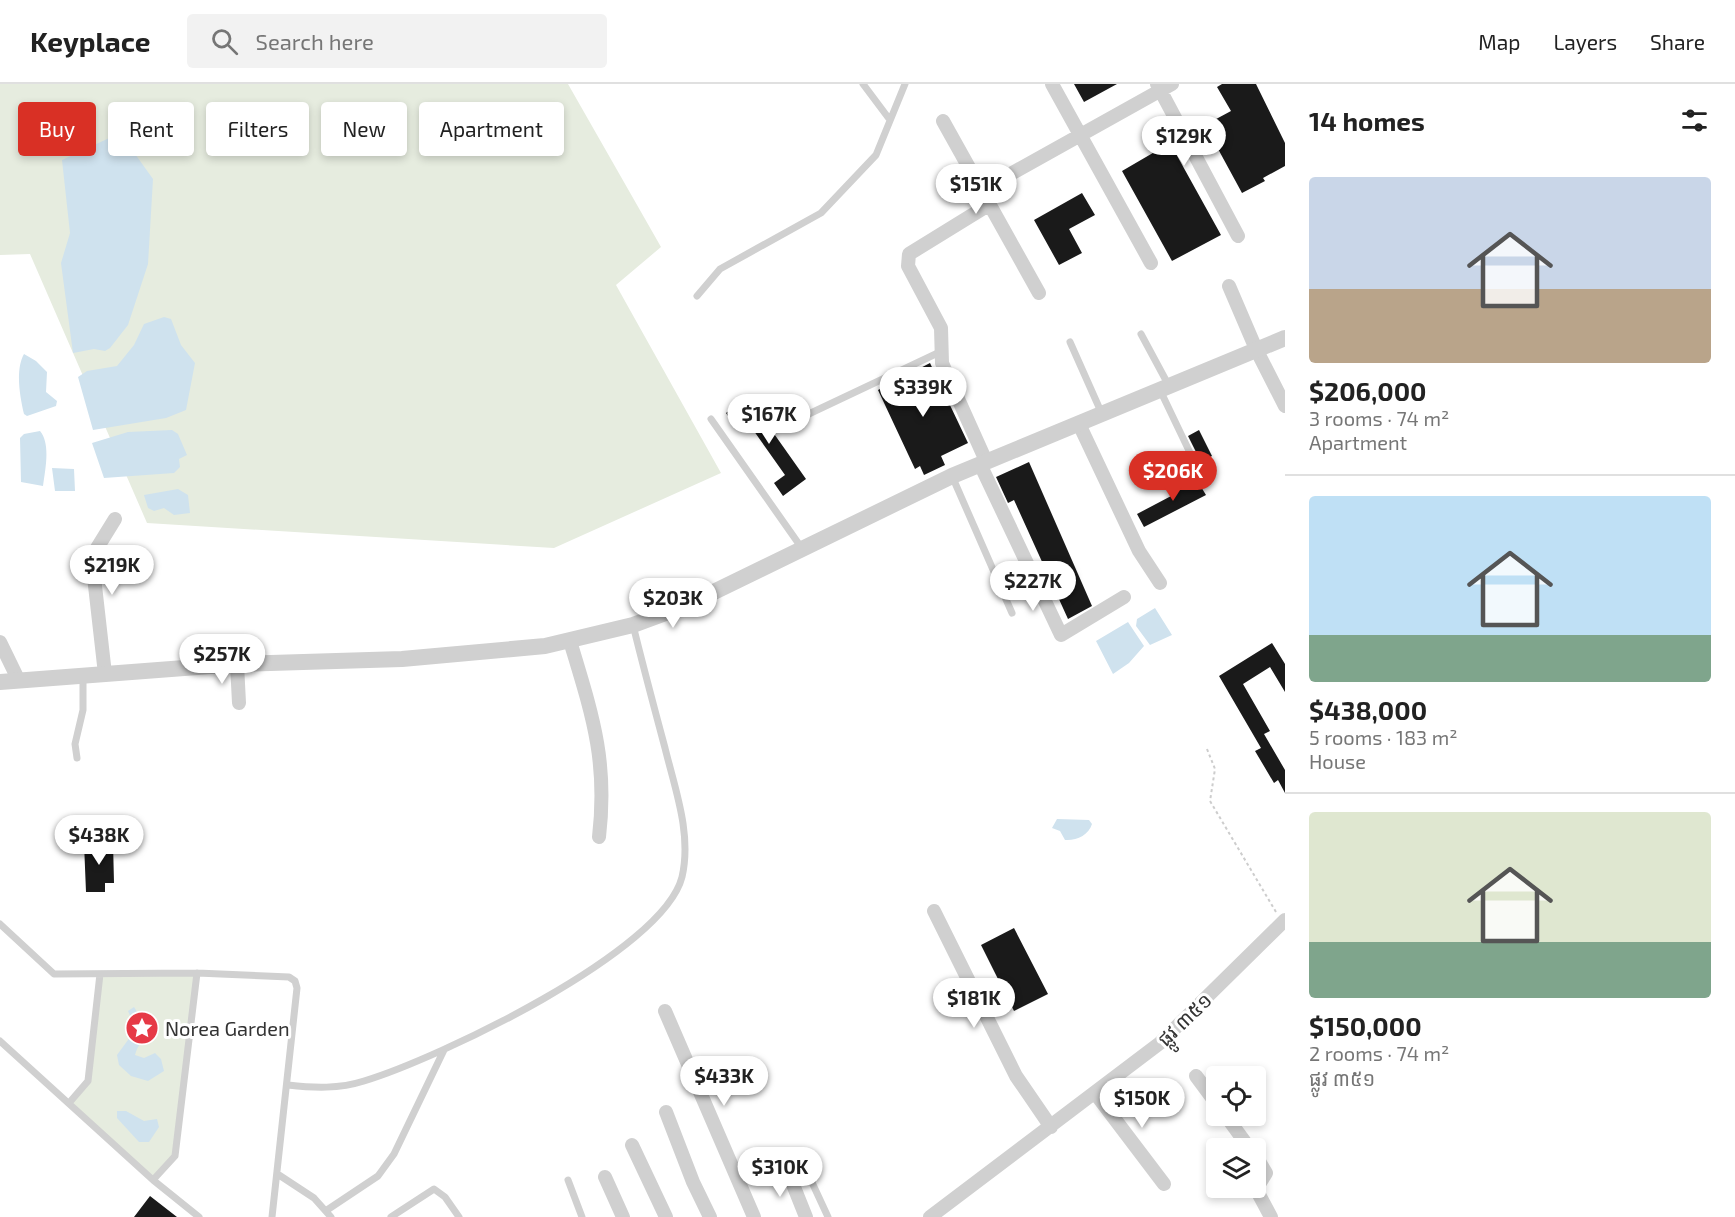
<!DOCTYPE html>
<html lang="en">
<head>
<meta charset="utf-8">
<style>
  :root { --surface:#fff; --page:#f2f2f2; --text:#222; --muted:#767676; --line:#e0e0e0; --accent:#d93025 }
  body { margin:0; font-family:"Exo 2","Noto Sans Khmer",sans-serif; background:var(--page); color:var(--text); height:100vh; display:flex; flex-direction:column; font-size:22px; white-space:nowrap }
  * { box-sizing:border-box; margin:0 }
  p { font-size:20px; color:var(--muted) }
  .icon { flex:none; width:33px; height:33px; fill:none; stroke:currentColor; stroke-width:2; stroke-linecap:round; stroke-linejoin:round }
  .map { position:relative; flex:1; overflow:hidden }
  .sheet { display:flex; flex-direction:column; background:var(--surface); width:450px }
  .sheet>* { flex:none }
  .guide { position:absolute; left:18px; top:18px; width:570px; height:54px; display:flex; gap:12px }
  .fabs { position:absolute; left:1206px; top:982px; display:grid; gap:12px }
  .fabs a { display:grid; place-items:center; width:60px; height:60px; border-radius:6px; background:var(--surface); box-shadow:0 3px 9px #0003; font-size:30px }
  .price { position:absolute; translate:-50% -51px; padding:0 14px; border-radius:21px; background:#fff; color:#222; font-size:20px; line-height:39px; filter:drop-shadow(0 2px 3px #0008) }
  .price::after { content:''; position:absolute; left:50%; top:36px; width:18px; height:14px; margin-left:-9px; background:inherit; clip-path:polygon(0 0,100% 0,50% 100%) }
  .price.on { background:var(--accent); color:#fff }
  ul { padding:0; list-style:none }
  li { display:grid; align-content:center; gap:12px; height:318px; padding:0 24px }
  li+li { border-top:2px solid var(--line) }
  li span { display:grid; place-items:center; height:186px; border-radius:6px; color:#555 }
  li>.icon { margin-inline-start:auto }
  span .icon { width:108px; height:108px; fill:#fffc; stroke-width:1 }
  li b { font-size:26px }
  h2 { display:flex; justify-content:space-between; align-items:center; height:72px; padding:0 24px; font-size:26px }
  .pill { padding:0 21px; border-radius:6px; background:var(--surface); box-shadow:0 3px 9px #0003; font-size:21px; line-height:54px }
  .pill.on { background:var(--accent); color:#fff }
  header { display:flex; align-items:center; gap:36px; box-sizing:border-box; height:84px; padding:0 30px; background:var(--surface); border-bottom:2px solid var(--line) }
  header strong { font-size:28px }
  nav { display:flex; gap:33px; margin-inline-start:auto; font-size:21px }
  .search { width:420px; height:54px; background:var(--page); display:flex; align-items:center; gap:15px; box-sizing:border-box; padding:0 21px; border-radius:6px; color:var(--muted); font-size:22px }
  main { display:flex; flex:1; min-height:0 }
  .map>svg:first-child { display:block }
  .green { fill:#e6ecdf }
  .water { fill:#cfe2ee }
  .building { fill:#1a1a1a }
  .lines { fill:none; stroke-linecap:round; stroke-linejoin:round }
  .path { stroke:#cdcdcd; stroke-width:2; stroke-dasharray:3 3; stroke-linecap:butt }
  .service { stroke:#d0d0d0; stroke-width:7 }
  .minor { stroke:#d0d0d0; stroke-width:14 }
  .tertiary { stroke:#d0d0d0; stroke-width:16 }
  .labels { text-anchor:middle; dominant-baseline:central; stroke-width:6; stroke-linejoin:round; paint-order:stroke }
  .street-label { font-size:20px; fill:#333; stroke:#fff }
  .poi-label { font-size:20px; fill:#333; stroke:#fff; text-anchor:start }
</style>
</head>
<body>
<header>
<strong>Keyplace</strong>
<div class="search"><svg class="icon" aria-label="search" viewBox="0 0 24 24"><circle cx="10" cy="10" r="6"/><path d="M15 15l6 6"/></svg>Search here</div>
<nav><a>Map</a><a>Layers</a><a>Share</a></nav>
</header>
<main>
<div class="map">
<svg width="1285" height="1133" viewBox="0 0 1285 1133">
  <rect width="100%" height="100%" fill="#fff"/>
  <path class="green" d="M0,0H568L661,163L616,201L721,389L554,464L147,439L30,170L0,171Z
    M197,889L175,1072L153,1096L69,1019L88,997L100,890Z"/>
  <path class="water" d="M120,49L153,95L148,180L128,241L110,264L105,267L94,265L73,269L61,179L70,149L62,76Z
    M164,233L171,235L181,261L195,279L186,326L166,334L93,346L78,293L87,287L117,282L134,261L144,240Z
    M24,270L36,277L47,288L46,308L57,317L56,322L27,332L24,330C20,313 15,286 24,270Z
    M172,346L178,350L187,371L179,375L180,383L174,389L104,394L92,359L128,348Z
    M40,347C51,360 45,386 43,402L21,398L20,354L24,350Z
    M52,384L74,385L75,407H55Z
    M178,405L188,411L190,429L174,431L164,424L154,427L148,424L144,411Z
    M1155,524L1172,551L1150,561L1136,542L1137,535Z
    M1128,538L1144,562L1129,579L1113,590L1096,557Z
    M1057,735L1089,736L1092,740C1089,751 1076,757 1065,756L1060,747L1052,744Z
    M134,923L142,936L153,938L157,945L156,950C144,953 138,960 135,971L144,974L155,969L161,975L164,987L148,997L131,992L119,981L117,971L136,945L128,927Z
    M117,1027H126L144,1037L157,1035L159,1043L149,1058H139L117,1034Z"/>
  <path class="building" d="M1074,0H1117L1084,18Z
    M1222,0H1256L1285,59V82L1263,94L1265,97L1242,109L1205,41L1231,27L1217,3Z
    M1170,59L1221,151L1172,177L1122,87Z
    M1082,109L1095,131L1069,145L1082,169L1059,181L1034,136Z
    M930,279L968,359L941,372L945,381L924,391L920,382L915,385L878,306Z
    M748,313L806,395L783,412L774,399L785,391L744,333L734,341L726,329Z
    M1199,346L1212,372L1201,378L1188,352Z
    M1029,378L1092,522L1068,535L1014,416L1008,419L996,393Z
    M1195,393L1206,411L1144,443L1137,430L1173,411L1171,407Z
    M1272,559L1285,580V608L1270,583L1243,600L1270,647L1264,650L1285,686V709L1278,696L1274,699L1255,667L1261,664L1219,592Z
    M113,758L114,799H105V808H86L84,759Z
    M1014,844L1048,910L1014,927L981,861Z
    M150,1112L177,1133H134Z"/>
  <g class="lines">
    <path class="path" d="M1207,665L1215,685L1210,717L1276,828"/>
    <path class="service" d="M863,0L890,36
      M697,212L720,185L821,129L876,71L905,0
      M1141,250L1169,302
      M1070,258L1102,330
      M1160,306L1204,398
      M711,335L801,463
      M777,345L942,267
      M952,392L1012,529
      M77,674L75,660L83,626V592
      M0,840L54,890L197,889L289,893L295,897L297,904L272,1133
      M0,957L153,1096L199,1133
      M288,1001C314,1004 339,1005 364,997C437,975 663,868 682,793C692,750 675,705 665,664C654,623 643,582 633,541
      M69,1019L88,997L100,890
      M803,1079L828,1133
      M279,1091L314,1114L331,1133
      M153,1096L175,1072L197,889
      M568,1096L582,1133
      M327,1126L378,1092L394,1070L444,966
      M391,1133L434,1105L445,1113L459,1133"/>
    <path class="minor" d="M1052,0L1151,179
      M1157,0L1238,152
      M943,37L1039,209
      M1229,202L1256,265L1285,322
      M1079,340L1139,467L1160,499
      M986,377L942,279L941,244L908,182L909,170L982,125L998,97L1172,0
      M980,380L1061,551L1124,513
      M570,557C592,630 608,676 599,753
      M0,558L19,597
      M237,580L239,619
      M105,590L93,484L94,469L115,435
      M934,827L1016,992L1051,1043
      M665,927L754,1133
      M1196,992L1216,1019
      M1095,1009L1164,1100
      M666,1028L693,1098L710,1133
      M1226,1032L1250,1065
      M632,1061L666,1133
      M1256,1072L1266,1089L1256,1105L1271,1133
      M788,1088L806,1133
      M605,1093L623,1133
      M930,1133L1160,959L1285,836"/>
    <path class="tertiary" d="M0,598L237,580L402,575L545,562L633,541L687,521L952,392L1285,254"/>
  </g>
  <defs>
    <g id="sight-disc" transform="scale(1.725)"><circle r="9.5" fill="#e63946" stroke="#fff"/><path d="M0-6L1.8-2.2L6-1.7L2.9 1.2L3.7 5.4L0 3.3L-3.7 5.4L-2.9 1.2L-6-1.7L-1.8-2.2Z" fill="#fff"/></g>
  </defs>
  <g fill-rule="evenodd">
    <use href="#sight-disc" x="142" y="944"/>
  </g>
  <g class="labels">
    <g class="street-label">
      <text transform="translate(1184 935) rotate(-44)">ផ្លូវ ៣៥១</text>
    </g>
    <g class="poi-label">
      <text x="165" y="944">Norea Garden</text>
    </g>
  </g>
</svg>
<div class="fabs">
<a><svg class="icon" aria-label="locate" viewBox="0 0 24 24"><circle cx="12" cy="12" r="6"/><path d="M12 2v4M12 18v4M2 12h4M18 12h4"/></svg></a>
<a><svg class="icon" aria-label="layers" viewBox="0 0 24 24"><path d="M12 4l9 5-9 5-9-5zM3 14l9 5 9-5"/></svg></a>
</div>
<b class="price" style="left:1184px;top:83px">$129K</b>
<b class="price" style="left:976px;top:131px">$151K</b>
<b class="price" style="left:923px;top:334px">$339K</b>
<b class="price" style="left:769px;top:361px">$167K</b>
<b class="price on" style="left:1173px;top:418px">$206K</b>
<b class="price" style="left:112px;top:512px">$219K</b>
<b class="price" style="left:1033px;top:528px">$227K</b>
<b class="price" style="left:673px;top:545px">$203K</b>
<b class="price" style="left:222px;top:601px">$257K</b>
<b class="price" style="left:99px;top:782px">$438K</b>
<b class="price" style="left:974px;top:945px">$181K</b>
<b class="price" style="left:724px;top:1023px">$433K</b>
<b class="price" style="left:1142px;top:1045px">$150K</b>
<b class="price" style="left:780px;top:1114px">$310K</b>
<div class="guide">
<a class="pill on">Buy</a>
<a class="pill">Rent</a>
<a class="pill">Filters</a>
<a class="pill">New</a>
<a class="pill">Apartment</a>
</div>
</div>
<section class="sheet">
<h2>14 homes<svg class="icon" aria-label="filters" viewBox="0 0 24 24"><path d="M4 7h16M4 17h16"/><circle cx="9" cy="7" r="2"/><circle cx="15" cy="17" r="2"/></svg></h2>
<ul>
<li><span style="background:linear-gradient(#c9d6e8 60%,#b9a48a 0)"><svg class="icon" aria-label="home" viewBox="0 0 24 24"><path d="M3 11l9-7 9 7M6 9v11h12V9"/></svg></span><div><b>$206,000</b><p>3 rooms · 74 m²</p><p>Apartment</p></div></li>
<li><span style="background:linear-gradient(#bfe0f5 75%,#7fa58c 0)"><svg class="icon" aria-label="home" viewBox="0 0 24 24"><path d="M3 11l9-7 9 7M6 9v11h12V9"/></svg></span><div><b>$438,000</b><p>5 rooms · 183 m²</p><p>House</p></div></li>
<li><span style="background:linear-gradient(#dfe7d0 70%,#7fa58c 0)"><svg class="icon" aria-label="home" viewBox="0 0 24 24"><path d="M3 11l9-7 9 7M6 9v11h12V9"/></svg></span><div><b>$150,000</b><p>2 rooms · 74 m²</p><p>ផ្លូវ ៣៥១</p></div></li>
</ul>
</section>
</main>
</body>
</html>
